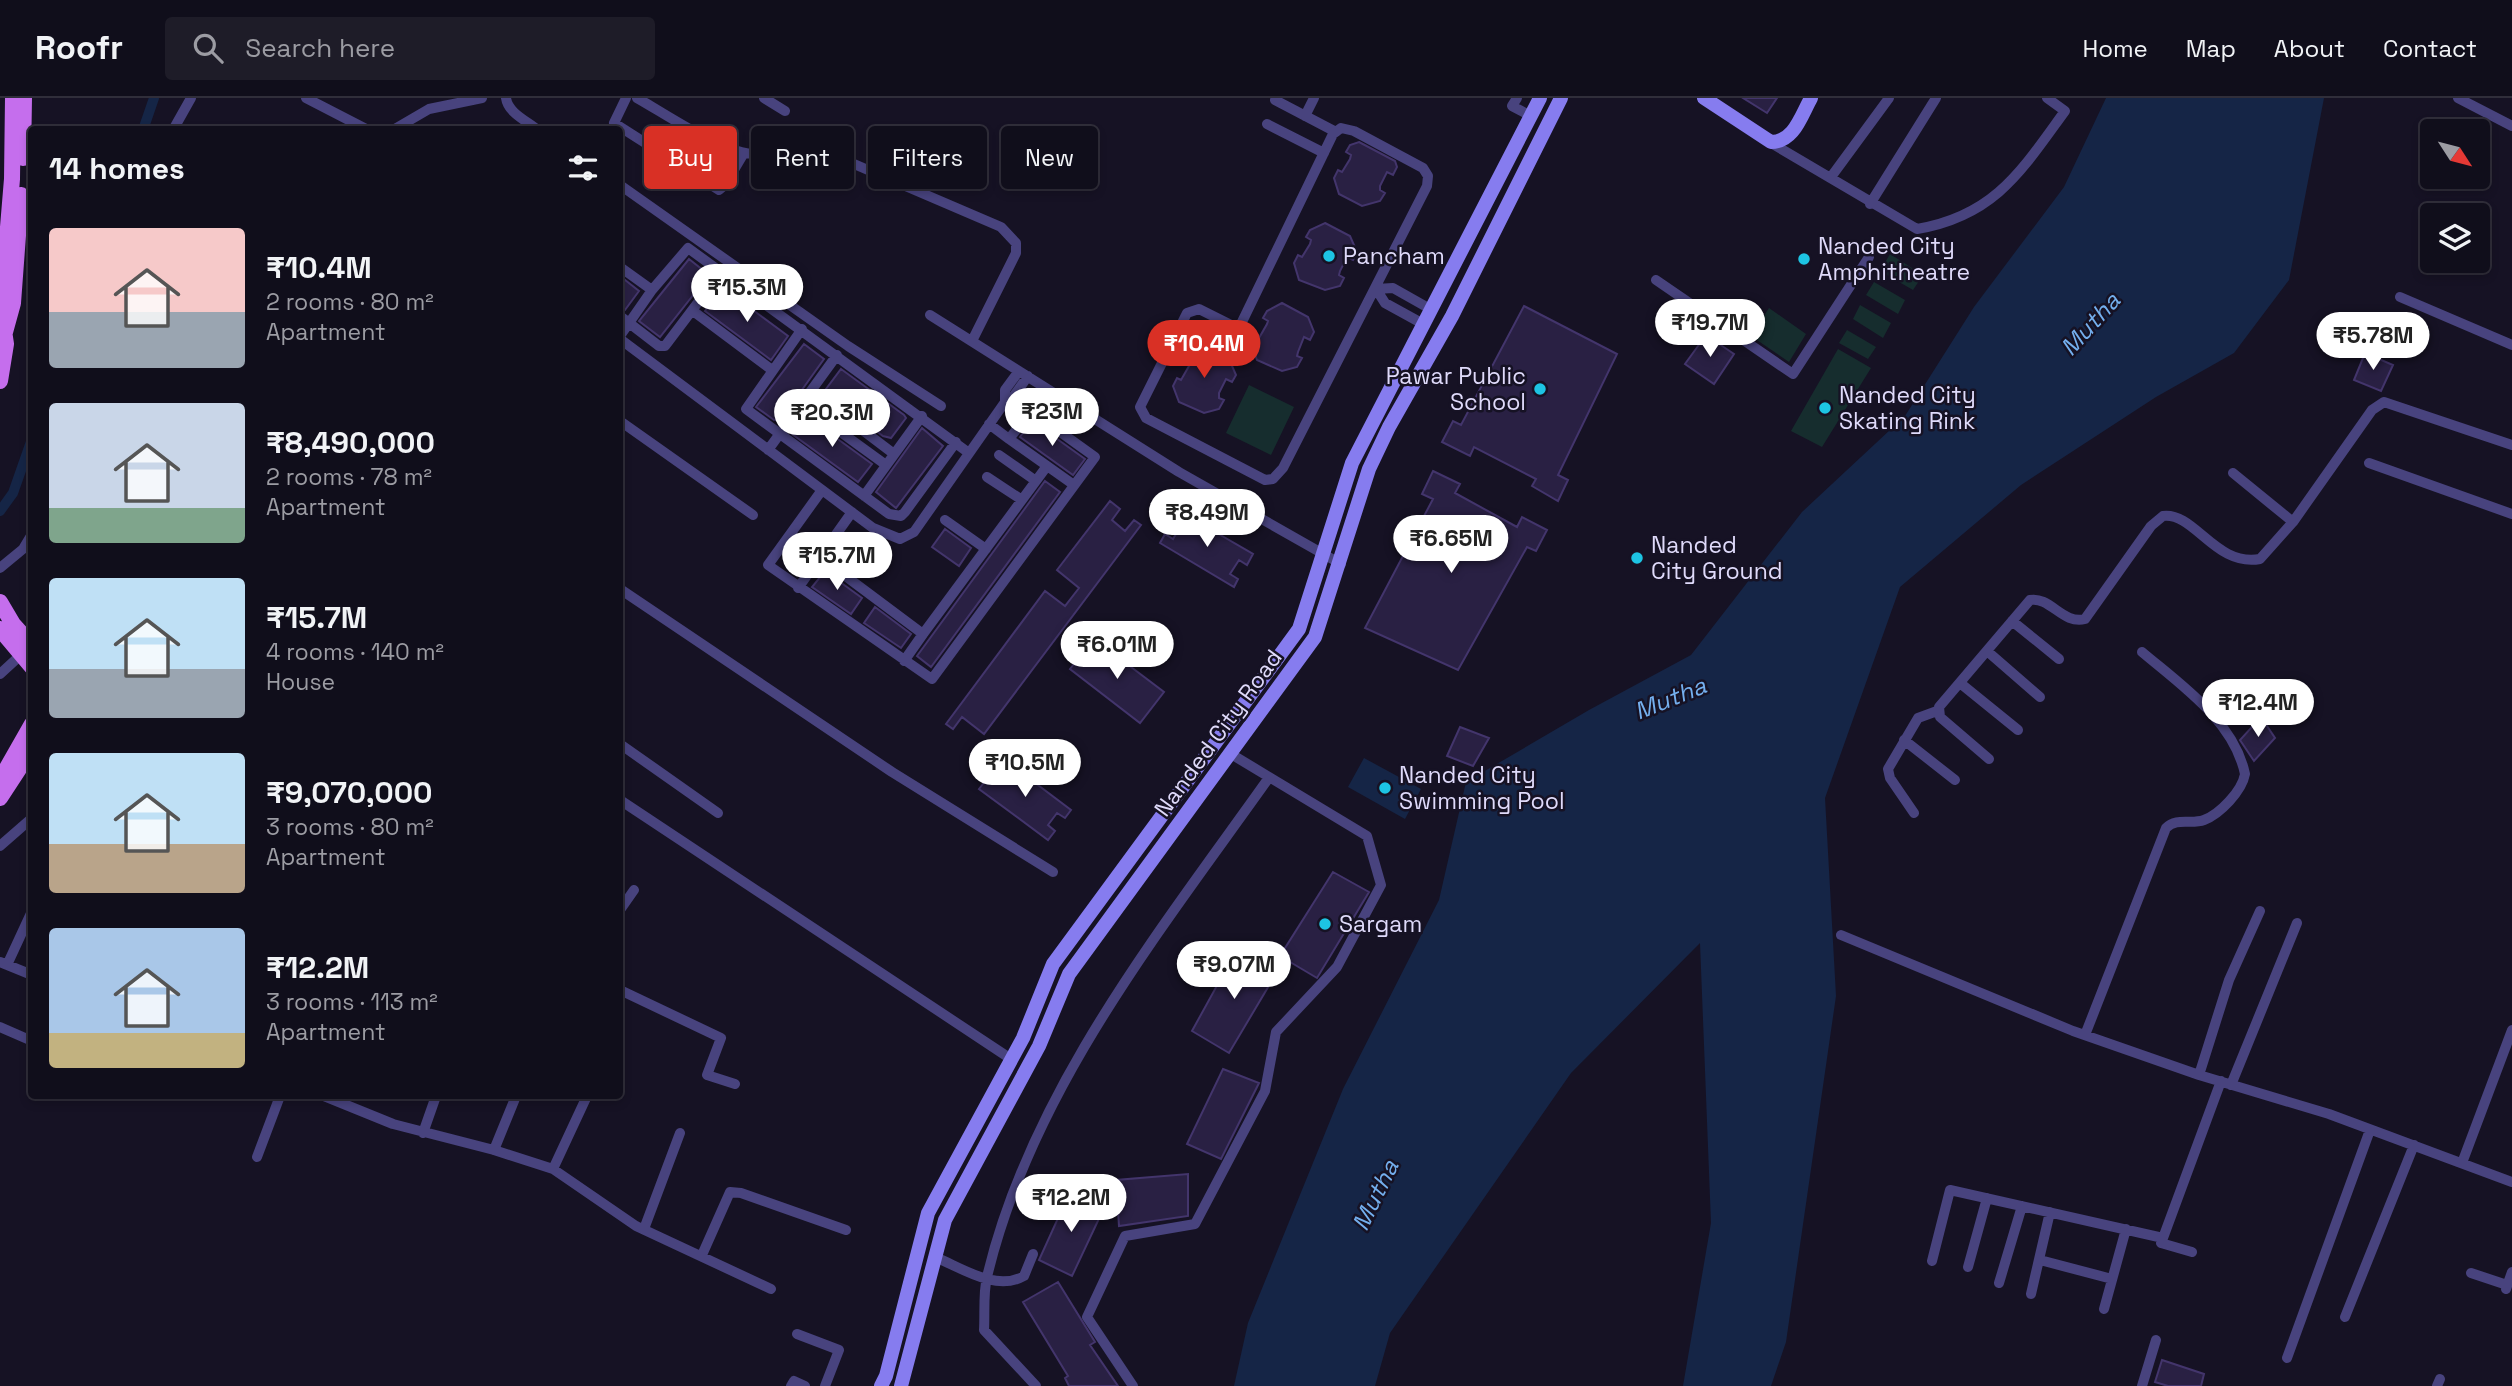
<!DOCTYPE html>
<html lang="en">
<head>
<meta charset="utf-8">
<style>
  :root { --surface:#100e1b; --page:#1e1c28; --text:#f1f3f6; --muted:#9c9ca3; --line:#302e3a; --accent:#d93025 }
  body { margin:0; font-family:"Space Grotesk",sans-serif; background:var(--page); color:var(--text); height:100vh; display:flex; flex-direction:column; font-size:26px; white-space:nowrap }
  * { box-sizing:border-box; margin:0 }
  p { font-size:23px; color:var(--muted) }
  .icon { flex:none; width:38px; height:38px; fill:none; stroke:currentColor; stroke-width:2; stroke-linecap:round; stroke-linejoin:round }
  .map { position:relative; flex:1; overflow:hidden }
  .details { position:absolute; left:28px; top:28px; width:595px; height:973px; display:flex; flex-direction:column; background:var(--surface); border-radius:7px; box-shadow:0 4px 10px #0003,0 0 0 2px var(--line) }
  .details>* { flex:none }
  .hud { position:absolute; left:644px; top:28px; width:665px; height:63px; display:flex; gap:14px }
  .needle { width:46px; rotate:126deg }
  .controls { position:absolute; left:2420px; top:21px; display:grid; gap:14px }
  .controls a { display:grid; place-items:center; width:70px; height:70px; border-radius:7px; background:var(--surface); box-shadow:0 4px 10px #0003,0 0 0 2px var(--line); font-size:35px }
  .price { position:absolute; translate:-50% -60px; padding:0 16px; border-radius:24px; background:#fff; color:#222; font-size:23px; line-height:46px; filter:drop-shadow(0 2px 4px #0008) }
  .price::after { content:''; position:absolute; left:50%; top:42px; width:21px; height:16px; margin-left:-10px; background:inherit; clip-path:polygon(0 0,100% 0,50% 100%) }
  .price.current { background:var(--accent); color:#fff }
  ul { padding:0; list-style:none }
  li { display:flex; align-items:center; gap:21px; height:175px; padding:0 21px }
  li span { display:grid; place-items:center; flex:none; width:196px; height:140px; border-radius:7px; color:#555 }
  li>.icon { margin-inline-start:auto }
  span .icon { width:84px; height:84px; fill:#fffc; stroke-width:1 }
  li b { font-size:30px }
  h2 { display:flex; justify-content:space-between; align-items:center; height:84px; padding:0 21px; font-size:30px }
  .tag { padding:0 24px; border-radius:7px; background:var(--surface); box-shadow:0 4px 10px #0003,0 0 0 2px var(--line); font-size:24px; line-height:63px }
  .tag.current { background:var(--accent); color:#fff }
  header { display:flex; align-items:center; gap:42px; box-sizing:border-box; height:98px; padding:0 35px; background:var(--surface); border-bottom:2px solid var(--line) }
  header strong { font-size:33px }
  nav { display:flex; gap:38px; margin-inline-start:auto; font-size:24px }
  .search { width:490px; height:63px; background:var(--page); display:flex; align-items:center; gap:18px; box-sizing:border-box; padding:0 24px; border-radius:7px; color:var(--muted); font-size:26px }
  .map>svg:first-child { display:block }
  .green { fill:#162d2e }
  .water { fill:#152546 }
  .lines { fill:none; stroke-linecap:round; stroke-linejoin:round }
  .canal { stroke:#152546; stroke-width:10 }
  .building { fill:#292043; stroke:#43356c; stroke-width:2 }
  .street { stroke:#48437e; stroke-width:10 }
  .secondary { stroke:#867cef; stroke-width:14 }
  .primary { stroke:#c56eed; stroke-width:16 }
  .poi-dot { fill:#1dc4e3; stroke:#161224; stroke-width:2.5 }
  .labels { text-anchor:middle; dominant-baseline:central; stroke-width:5; stroke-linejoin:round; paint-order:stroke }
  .poi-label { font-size:23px; fill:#dfdafa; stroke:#161224; text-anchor:start }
  .street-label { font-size:23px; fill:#dfdafa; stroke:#161224 }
  .water-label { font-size:24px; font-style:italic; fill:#74afee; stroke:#161224 }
</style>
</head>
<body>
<header>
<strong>Roofr</strong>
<div class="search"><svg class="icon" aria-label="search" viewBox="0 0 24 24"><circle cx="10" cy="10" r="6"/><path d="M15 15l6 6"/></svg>Search here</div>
<nav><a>Home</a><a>Map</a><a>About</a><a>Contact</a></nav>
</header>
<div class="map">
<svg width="2512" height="1288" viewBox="0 0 2512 1288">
  <rect width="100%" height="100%" fill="#161224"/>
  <path class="green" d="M1890,156L1923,177L1913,192L1880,173Z
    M1874,184L1905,202L1898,216L1866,197Z
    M1860,207L1891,225L1883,240L1853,221Z
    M1769,210L1806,236L1789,264L1751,238Z
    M1847,232L1876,249L1868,261L1839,245Z
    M1838,251L1871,270L1822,349L1791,333Z
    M1249,287L1294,309L1271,357L1226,335Z"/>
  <path class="water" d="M2106,0H2324L2289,182L2234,255L2156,299L2021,387L1900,489L1825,700L1836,898L1786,1244L1771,1288H1683L1711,1125L1700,845L1571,975L1390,1235L1375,1288H1234L1248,1225L1343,991L1439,802L1466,684L1589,612L1691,557L1802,414L1905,318L1974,209L2064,89Z
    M1364,660L1421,691L1405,721L1348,689Z"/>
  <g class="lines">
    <path class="canal" d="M143,32L154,0
      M0,413L13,395L32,341"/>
  </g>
  <path class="building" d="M1743,0H1777L1767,15Z
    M1359,44L1395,63L1397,69L1393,77L1387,74L1380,88V92L1385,95L1380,103L1362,108L1339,96L1334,80L1338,72L1342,74L1350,61L1351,57L1346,54L1350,47Z
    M1325,125L1350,138L1357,154L1353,162L1347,159L1340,173L1339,177L1344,180L1340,188L1325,192L1299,182L1294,165L1298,157L1302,159L1310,146L1311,142L1306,139L1310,132Z
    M689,161L709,177L660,239L639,223Z
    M620,178L639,193L625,212L620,211Z
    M726,192L788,238L771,262L705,213L720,193L723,196Z
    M1282,205L1308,219L1314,234L1310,242L1304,239L1298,254L1297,258L1302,260L1297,269L1282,273L1257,262L1251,246L1256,238L1259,240L1267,226L1268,223L1263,220L1267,213Z
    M1524,208L1617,256L1558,377L1568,382L1558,403L1532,388L1536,381L1474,349L1470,358L1442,344L1453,323L1461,327Z
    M1706,237L1734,256L1714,286L1685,266Z
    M804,246L824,261L781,321L774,322L756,309Z
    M1204,247L1229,261L1236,277L1232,284L1226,281L1219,295V300L1224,302L1219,311L1204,315L1179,304L1173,288L1177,280L1181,282L1189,268L1190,265L1185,262L1189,255Z
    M2365,255L2393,267L2381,293L2354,282Z
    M841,271L904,317L906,320L891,340L883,338L831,299L826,291Z
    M806,318L872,366L858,384L792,336Z
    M1032,323L1085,361L1073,377L1020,339Z
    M922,330L943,348L896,410L876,394Z
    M1433,373L1460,386L1455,395L1517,429L1522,419L1547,432L1536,453L1527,449L1458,572L1365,530L1433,401L1422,396Z
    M1045,383L1060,394L931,569L917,558Z
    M1110,403L1120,411L1112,422L1125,433L1134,422L1141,427L984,636L962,619L953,631L946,626L1045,493L1065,508L1079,490L1057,472Z
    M1179,413L1253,456L1247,467L1239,462L1230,476L1238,481L1234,489L1160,445L1165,436L1173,441L1182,426L1174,421Z
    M945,431L971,450L959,468L932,449Z
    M825,473L862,500L851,516L812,489Z
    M875,509L911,536L901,550L864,525Z
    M1094,541L1164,594L1140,625L1070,571Z
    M2261,619L2275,640L2254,663L2240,642Z
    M1460,629L1489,640L1473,668L1447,658Z
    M1002,660L1071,712L1065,720L1057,715L1048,727L1055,733L1048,742L979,691L986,682L992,686L1001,674L995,670Z
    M1333,774L1369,794L1317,880L1280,858Z
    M1236,853L1277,874L1229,955L1192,933Z
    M1223,971L1259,985L1221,1061L1187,1046Z
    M1188,1076V1118L1119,1128L1116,1082Z
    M1069,1096L1104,1110L1072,1178L1039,1162Z
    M1058,1184L1095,1244L1090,1247L1118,1288H1069L1065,1280L1068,1278L1023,1204Z
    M2162,1262L2204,1276L2201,1288H2168L2155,1284Z"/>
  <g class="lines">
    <path class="street" d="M306,0L368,32
      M506,0C508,15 527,23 538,32
      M626,0L614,25L719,92L725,87L744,55
      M637,0C666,16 727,59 759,56C778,54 793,47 812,48L1001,129L1016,145V155L972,243
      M764,0L785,13
      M1517,0L1512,8L1531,18
      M2458,0L2512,28
      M1275,2L1336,34
      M1305,18L1314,0
      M1267,26L1324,55
      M1341,30L1354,33L1423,70L1428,78L1427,88L1283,370L1273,381L1265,382L1146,320L1140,309L1187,215L1199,211L1235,229L1241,226L1333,36Z
      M173,32L191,0
      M393,32L429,11L482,0
      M1771,45L1917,131C1995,118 2022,72 2065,13L2047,0
      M1831,79L1889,0
      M620,87L848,248L941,308
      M1870,106L1936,0
      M620,169L652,192L688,150L969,355
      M1656,182L1793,276L1869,159
      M2400,199L2512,247
      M693,213L772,272
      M930,217L1179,374L1341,466
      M620,218L659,248H665L721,174
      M1425,227L1385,205L1376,191L1393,190L1432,212
      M802,231L746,311L889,416L901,418L905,414L956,344
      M620,238L652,192
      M620,241L873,430L900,441L914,434L1005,304
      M1019,273L1005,292V304L1013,299L1028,278
      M811,293L894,356
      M802,306L886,367
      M620,323L753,417
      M1009,341L1074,387
      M768,352L837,257
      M999,357L1036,383
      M2369,365L2512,416
      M2233,375L2293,424
      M987,379L1022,402
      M822,392L768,467L932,581L1095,359L1031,313L1009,341L989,326
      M864,398L922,318
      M852,414L820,459L923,536L1047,368
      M945,422L986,451
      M0,470L23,451L32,436
      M798,490L820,459
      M620,491L892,674L1053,774
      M2012,523L2059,561
      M1987,553L2040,599
      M904,563L923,536
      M0,576L24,554
      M1960,585L2018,632
      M1904,642L1955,682
      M620,646L718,715
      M1989,661L1940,619L1939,609L2030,502C2050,498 2063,527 2085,521L2151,428L2163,418C2195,414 2215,469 2260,461L2293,424L2372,312L2384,304L2512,347
      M620,702L1011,961
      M1914,715L1890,680L1888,671L1918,620L1937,613
      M0,748L32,720
      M620,812L634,792
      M1841,837L2073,933L2199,977L2329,1016L2512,1084
      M0,864L32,877
      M7,867L32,813
      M620,892L721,940L707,977L735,986
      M0,929L32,943
      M2085,937L2166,730C2177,719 2191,727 2204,722C2220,716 2242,693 2245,676C2234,623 2181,587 2142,554
      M2199,977L2229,882L2260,813
      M2231,987L2297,825
      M324,998L393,1026L494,1052L553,1071L636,1128L771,1191
      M423,1035L436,998
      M494,1052L516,998
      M257,1059L280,998
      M2462,1065L2512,932
      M553,1071L587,998
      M644,1131L680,1035
      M2163,1140L2221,983
      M702,1157L730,1094L741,1095L846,1132
      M935,1159C962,1170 996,1194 1024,1178L1033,1156
      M2040,1162L2112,1181
      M1932,1163L1950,1092L2163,1140L2161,1145L2192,1154
      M1968,1169L1987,1100
      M2471,1175L2507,1187
      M1999,1185L2022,1108
      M2506,1191L2512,1174
      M2031,1196L2050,1114
      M2104,1211L2126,1131
      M2345,1219L2414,1047
      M797,1236L839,1252L825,1288
      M2287,1260L2370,1032
      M791,1288L794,1283L805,1288
      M1036,1288L984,1232C985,1215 983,1195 987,1179C1031,993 1160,833 1268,681
      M1133,1288L1087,1219L1125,1138L1195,1126L1265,993L1276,934L1337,869L1381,787L1367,738L1231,656
      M2142,1288L2156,1242
      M2437,1288L2440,1281"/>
    <path class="secondary" d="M1704,0L1771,44C1794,44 1801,18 1811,0
      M881,1288L886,1278L928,1115L1023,940L1053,866L1299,531L1352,365L1540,0
      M901,1288L945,1122L1039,948L1069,876L1315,539L1369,371L1389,329L1452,218L1561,0"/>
    <path class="primary" d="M23,60L24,0
      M5,234L13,205L21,97
      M0,283L6,246L1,213L12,81L13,0
      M0,504L13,526L32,547
      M0,531L32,569
      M0,682L32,626
      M0,700L32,651"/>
  </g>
  <g class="poi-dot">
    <circle cx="1329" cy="158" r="7"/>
    <circle cx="1804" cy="161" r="7"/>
    <circle cx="1540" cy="291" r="7"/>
    <circle cx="1825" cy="310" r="7"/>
    <circle cx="1637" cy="460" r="7"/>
    <circle cx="1385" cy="690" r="7"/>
    <circle cx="1325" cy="826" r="7"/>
  </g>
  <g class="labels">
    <g class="poi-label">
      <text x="1818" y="148">Nanded City<tspan x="1818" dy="26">Amphitheatre</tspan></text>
      <text x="1343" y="158">Pancham</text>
      <text x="1526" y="278" text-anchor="end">Pawar Public<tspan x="1526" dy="26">School</tspan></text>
      <text x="1839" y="297">Nanded City<tspan x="1839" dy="26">Skating Rink</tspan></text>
      <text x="1651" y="447">Nanded<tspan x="1651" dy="26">City Ground</tspan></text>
      <text x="1399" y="677">Nanded City<tspan x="1399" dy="26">Swimming Pool</tspan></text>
      <text x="1339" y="826">Sargam</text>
    </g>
    <g class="street-label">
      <text transform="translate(1218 635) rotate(-54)">Nanded City Road</text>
    </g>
    <g class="water-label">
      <text transform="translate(2090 226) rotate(-48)">Mutha</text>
      <text transform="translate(1670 600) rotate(-22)">Mutha</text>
      <text transform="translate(1375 1097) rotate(-64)">Mutha</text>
    </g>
  </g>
</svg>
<div class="controls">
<a><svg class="needle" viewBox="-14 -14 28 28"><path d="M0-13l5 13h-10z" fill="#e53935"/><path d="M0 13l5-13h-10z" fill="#9c9ca3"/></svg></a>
<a><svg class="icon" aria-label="layers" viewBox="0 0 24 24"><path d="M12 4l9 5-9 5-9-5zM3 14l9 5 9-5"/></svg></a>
</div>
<b class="price" style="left:747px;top:226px">₹15.3M</b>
<b class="price" style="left:1710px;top:261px">₹19.7M</b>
<b class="price" style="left:2373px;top:274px">₹5.78M</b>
<b class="price current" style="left:1204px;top:282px">₹10.4M</b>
<b class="price" style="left:1052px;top:350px">₹23M</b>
<b class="price" style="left:832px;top:351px">₹20.3M</b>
<b class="price" style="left:1207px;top:451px">₹8.49M</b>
<b class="price" style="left:1451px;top:477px">₹6.65M</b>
<b class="price" style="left:837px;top:494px">₹15.7M</b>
<b class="price" style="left:1117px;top:583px">₹6.01M</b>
<b class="price" style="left:2258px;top:641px">₹12.4M</b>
<b class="price" style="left:1025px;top:701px">₹10.5M</b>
<b class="price" style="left:1234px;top:903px">₹9.07M</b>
<b class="price" style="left:1071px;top:1136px">₹12.2M</b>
<div class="hud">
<a class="tag current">Buy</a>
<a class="tag">Rent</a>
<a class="tag">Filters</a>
<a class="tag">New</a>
</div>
<section class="details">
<h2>14 homes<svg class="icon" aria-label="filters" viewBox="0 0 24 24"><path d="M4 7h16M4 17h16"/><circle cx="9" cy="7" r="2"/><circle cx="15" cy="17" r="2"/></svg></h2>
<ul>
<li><span style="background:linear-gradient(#f6c9c9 60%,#9aa5b1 0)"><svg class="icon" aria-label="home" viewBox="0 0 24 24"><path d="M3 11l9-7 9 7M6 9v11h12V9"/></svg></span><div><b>₹10.4M</b><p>2 rooms · 80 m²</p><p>Apartment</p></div></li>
<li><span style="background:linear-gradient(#c9d6e8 75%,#7fa58c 0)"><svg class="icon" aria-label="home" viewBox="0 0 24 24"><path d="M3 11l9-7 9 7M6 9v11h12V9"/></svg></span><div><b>₹8,490,000</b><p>2 rooms · 78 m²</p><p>Apartment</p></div></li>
<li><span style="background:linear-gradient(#bfe0f5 65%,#9aa5b1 0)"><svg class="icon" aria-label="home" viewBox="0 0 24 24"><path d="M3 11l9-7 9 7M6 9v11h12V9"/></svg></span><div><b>₹15.7M</b><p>4 rooms · 140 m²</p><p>House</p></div></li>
<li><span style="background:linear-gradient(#bfe0f5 65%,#b9a48a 0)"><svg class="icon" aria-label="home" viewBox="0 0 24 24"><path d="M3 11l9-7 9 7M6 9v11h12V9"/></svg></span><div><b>₹9,070,000</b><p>3 rooms · 80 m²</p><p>Apartment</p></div></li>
<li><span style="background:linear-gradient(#a9c7e8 75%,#c2b280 0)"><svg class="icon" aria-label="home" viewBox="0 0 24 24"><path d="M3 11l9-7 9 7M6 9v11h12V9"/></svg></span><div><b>₹12.2M</b><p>3 rooms · 113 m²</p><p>Apartment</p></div></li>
</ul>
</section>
</div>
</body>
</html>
